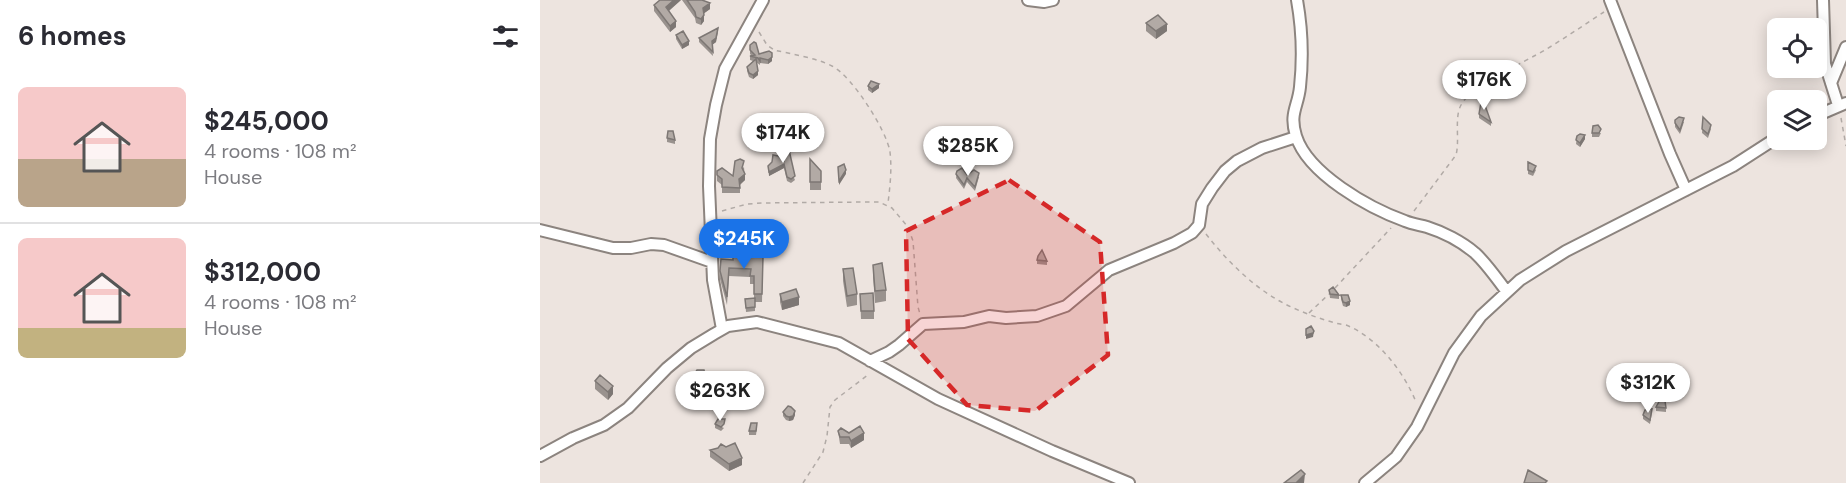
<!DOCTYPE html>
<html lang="en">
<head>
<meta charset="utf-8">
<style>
  :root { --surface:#fff; --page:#f7f7f7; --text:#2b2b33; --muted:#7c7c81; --line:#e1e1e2; --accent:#1a73e8 }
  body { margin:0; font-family:"DM Sans",sans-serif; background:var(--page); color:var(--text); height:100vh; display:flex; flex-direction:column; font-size:22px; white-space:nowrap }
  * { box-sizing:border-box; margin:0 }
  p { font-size:20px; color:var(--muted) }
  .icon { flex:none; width:33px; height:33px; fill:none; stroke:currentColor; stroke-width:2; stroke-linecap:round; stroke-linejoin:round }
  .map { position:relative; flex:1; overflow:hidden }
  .sheet { display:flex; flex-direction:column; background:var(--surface); width:540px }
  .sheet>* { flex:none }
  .tools { position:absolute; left:1227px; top:18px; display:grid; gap:12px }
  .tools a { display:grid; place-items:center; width:60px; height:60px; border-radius:9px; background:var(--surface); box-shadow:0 3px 15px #0003; font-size:30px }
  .price { position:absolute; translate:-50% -51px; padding:0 14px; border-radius:21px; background:#fff; color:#222; font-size:20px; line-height:39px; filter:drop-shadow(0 2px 3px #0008) }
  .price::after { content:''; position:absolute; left:50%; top:36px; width:18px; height:14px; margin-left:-9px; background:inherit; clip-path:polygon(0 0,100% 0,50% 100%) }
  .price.active { background:var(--accent); color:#fff }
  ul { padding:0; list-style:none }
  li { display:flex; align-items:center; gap:18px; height:150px; padding:0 18px }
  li+li { border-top:2px solid var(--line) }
  li span { display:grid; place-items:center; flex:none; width:168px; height:120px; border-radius:9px; color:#555 }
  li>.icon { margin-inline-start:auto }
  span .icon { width:72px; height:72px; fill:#fffc; stroke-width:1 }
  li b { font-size:26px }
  h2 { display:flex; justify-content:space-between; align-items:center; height:72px; padding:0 18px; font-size:26px }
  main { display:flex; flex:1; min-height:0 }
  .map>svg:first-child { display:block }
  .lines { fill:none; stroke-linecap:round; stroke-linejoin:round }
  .minor-casing { stroke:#8c847f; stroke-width:14 }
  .path { stroke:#b1aaa6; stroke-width:1.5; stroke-dasharray:4.5 4.5; stroke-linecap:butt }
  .minor { stroke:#fff; stroke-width:10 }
  .wall { fill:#99928e }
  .shaded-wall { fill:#7d7774 }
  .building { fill:#b2aaa5; stroke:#7d7774; stroke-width:1.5 }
  .marked { fill:#d62828; fill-opacity:0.2; stroke:#d62828; stroke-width:4.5; stroke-dasharray:12 8; stroke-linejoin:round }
</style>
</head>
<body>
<main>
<section class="sheet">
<h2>6 homes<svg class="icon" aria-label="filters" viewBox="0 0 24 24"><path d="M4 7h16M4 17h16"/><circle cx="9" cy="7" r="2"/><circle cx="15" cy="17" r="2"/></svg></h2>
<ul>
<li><span style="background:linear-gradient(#f6c9c9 60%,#b9a48a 0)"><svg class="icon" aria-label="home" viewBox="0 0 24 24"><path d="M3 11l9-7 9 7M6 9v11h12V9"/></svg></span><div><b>$245,000</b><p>4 rooms · 108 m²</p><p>House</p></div></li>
<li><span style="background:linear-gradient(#f6c9c9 75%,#c2b280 0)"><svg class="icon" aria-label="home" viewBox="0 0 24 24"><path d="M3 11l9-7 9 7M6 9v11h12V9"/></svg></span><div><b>$312,000</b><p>4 rooms · 108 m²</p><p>House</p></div></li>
</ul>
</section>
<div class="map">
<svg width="1306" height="483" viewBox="0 0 1306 483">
  <rect width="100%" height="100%" fill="#ede4df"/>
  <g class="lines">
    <g class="minor-casing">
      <path id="minor" d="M488,0L504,2L513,0
        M757,0C762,28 763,59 760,87C758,107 749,113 756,136C768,174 829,208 865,221C872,224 880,225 887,227C903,232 922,242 935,253C947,264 957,279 967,292
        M1070,0L1130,154L1146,190
        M1283,0L1285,64L1298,105
        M1291,83L1306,47
        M1276,116L1306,103
        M0,230L73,248H91L111,244L124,245L172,262
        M182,329L173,280L169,186L170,139L176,105L185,69L223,0
        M330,361L349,352L359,345L383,324L424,322L449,316L466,318L497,316L526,306L569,270L634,243L652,233L659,225L662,204L672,188L685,171L697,161L722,148L756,137
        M0,456L33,438L64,425L88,408L127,368L151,348L174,334L188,326L217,322L299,343L398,399L512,451L589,483
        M825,483L856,457L877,427L914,353L941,316L980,280L1026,251L1193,166L1238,137"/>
    </g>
    <path class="path" d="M219,32L227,45L234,50C251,54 277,58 292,66C312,76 347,131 350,152C352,169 350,187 348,203
      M1301,118L1306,146
      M182,211L207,204L222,203L326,202H339L352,208L368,227L373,241L378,307L380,314
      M874,211L916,155C920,140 914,118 921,105C929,88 986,61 1005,50C1025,38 1044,25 1064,12
      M666,234C687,261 714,288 745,304C759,311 777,318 792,322C797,324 801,324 806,325C837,337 864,372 876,402
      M795,288L851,228
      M769,313L789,294
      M263,483L283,452L287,436L290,407L295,400L329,374"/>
    <use href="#minor" class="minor"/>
  </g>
  <path class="wall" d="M141,0L129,11L136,27L130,32L114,11V5Z
    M142,0H162L170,9L163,14L164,21L161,25L156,23L155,18Z
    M606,23L627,31L616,39L606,31Z
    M178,32L176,42L172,45L173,56L159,42V38Z
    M136,35L149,45L142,49L136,39Z
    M210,45L219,54L232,61L228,64L220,63V65L216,62L218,75L213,79L209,77L207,71V67L213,61L210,60V56H212L210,54Z
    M328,86L339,88L332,93L328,90Z
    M939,114L951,122V126L939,118Z
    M1163,117L1171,129L1168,138L1162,133Z
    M1135,120L1144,122L1140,134L1135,127Z
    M1052,133H1061L1059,137H1052Z
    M1037,136L1045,139L1040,147L1036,144Z
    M127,138L135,140V144L127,142Z
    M242,152L255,180L251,183L247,181L244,168L229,176L228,166L243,160Z
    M270,159L281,171V190H270Z
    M988,162L996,170L993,176L988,174Z
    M204,167L205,180L200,185V193H182V185L177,181V171L193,176Z
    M417,171L427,175L439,177L435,191L427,182L424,189L416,178Z
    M223,257L222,302H215V311L206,312L205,299L214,298V284H210V277L189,276L187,305L180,279L181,259L193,260Z
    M497,260L507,261V265L497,264Z
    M333,265L346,290V301L335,303L333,276Z
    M303,269L317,294V305L307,307L303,281Z
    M789,290L799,295V299L790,298Z
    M240,294L259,305L242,310L240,302Z
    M320,294L334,311V319H321Z
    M801,295L810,305L806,307L803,306L801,299Z
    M155,373L165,379L164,382H157Z
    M55,381L73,394L68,400L55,389Z
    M1116,407L1126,408V412L1116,411Z
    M243,412L255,415L253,420L249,421L246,420L243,416Z
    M1112,413L1110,424L1103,419V415Z
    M175,424L184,428L181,431L175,428Z
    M217,427L216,435H209V431Z
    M298,431L309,433L324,440L311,448L309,444H300Z
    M170,450L202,465L189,471L170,457Z"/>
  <path class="shaded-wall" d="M134,0H141L126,13V7Z
    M170,3V9L163,14V8Z
    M164,15V21L161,25V19Z
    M136,21V27L130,32V26Z
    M627,24V31L616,39V31Z
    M178,28L176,42L172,45V41Z
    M149,41V45L142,49V45Z
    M232,57V61L228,64V60Z
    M218,71V75L213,79V75Z
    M339,84V88L332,93V89Z
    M1045,135V139L1040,147V143Z
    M244,164V168L229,176V172Z
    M306,170V174L299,185V181Z
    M205,174V180L199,185V179Z
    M259,297V305L242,310V302Z
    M810,301V305L806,307V303Z
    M774,331L773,337L766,339V335Z
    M73,386V394L68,400V392Z
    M255,411V415L253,420L249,421V417Z
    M324,433V440L311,448V441Z
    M202,458V465L189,471V464Z
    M765,474L764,483H756Z"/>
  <path class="building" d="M120,0H134L126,7L136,21L130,26L114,5Z
    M147,0H162L170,3L163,8L164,15L161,19L156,17L155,12Z
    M618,15L627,24L616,31L606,23Z
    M178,28L176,38L172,41L173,52L159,38Z
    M143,31L149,41L142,45L136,35Z
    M214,42L216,43L219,54L229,51L232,53V57L228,60L220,58V61L218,58L210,56L215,55L210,50V45Z
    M216,59L218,71L213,75L209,73L207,67Z
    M331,81L339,84L332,89L328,86Z
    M942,97L951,122L939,114Z
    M1139,117L1144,118L1140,130L1135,123V120Z
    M1163,117L1171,125L1168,134L1162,129Z
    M1058,125L1061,129L1059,133H1052L1053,126Z
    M128,131H133L135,140L127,138Z
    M1040,134L1045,135L1040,143L1036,140L1037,136Z
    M249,150L255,176L251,179L247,177L244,164L229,172L228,166L232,162L233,155L238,156L244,161L242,152Z
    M200,159L204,161L202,168L205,174L199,179L200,188L182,187V179L177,175V171L182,168L193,176L195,161Z
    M270,159L281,171V182H270Z
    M988,162L996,166L993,172L988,170Z
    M304,164L306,170L299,181L298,167Z
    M422,168L427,175L434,170L439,173L435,187L427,178L424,185L416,174L417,171Z
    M502,250L507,261L497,260L498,256Z
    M193,257H223L222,294H214V276H210L211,269L189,268L187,297L180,271L181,259L193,260Z
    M342,263L346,290L335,291L333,265Z
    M313,268L317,294L307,296L303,269Z
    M793,287L799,295L790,294L789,290Z
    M256,289L259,297L242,302L240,294Z
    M333,293L334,311H321L320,294Z
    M801,295H808L810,301L806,303L803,302Z
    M215,298V307L206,308L205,299Z
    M771,326L774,331L773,333L766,335V329Z
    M157,370H164L165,375L164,378H157L155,373Z
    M60,375L73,386L68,392L55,381Z
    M1120,400L1125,401L1126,408L1116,407Z
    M248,406L251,407L255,411L253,416L249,417L246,416L243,412Z
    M1112,409L1110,420L1103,415L1105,410Z
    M178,419H185L184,424L181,427L175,424Z
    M211,423H217L216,431H209Z
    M320,426L324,433L311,441L309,437H300L298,431L301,428L309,433Z
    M195,443L202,458L189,464L170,450L178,448L181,444L186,447Z
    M761,470L765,474L756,483H744Z
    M988,470L1007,481L1005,483H984Z"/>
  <path class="marked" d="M469,180L560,242L568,355L495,411L427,405L368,339L366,231Z"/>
</svg>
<div class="tools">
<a><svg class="icon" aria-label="locate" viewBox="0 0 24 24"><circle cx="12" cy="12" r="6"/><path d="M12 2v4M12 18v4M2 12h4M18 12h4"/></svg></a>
<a><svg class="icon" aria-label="layers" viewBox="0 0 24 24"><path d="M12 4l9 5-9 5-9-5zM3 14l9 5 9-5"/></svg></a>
</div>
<b class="price" style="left:944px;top:111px">$176K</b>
<b class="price" style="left:243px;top:164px">$174K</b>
<b class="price" style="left:428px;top:177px">$285K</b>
<b class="price active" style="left:204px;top:270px">$245K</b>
<b class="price" style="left:1108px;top:414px">$312K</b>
<b class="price" style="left:180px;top:422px">$263K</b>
</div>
</main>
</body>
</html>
